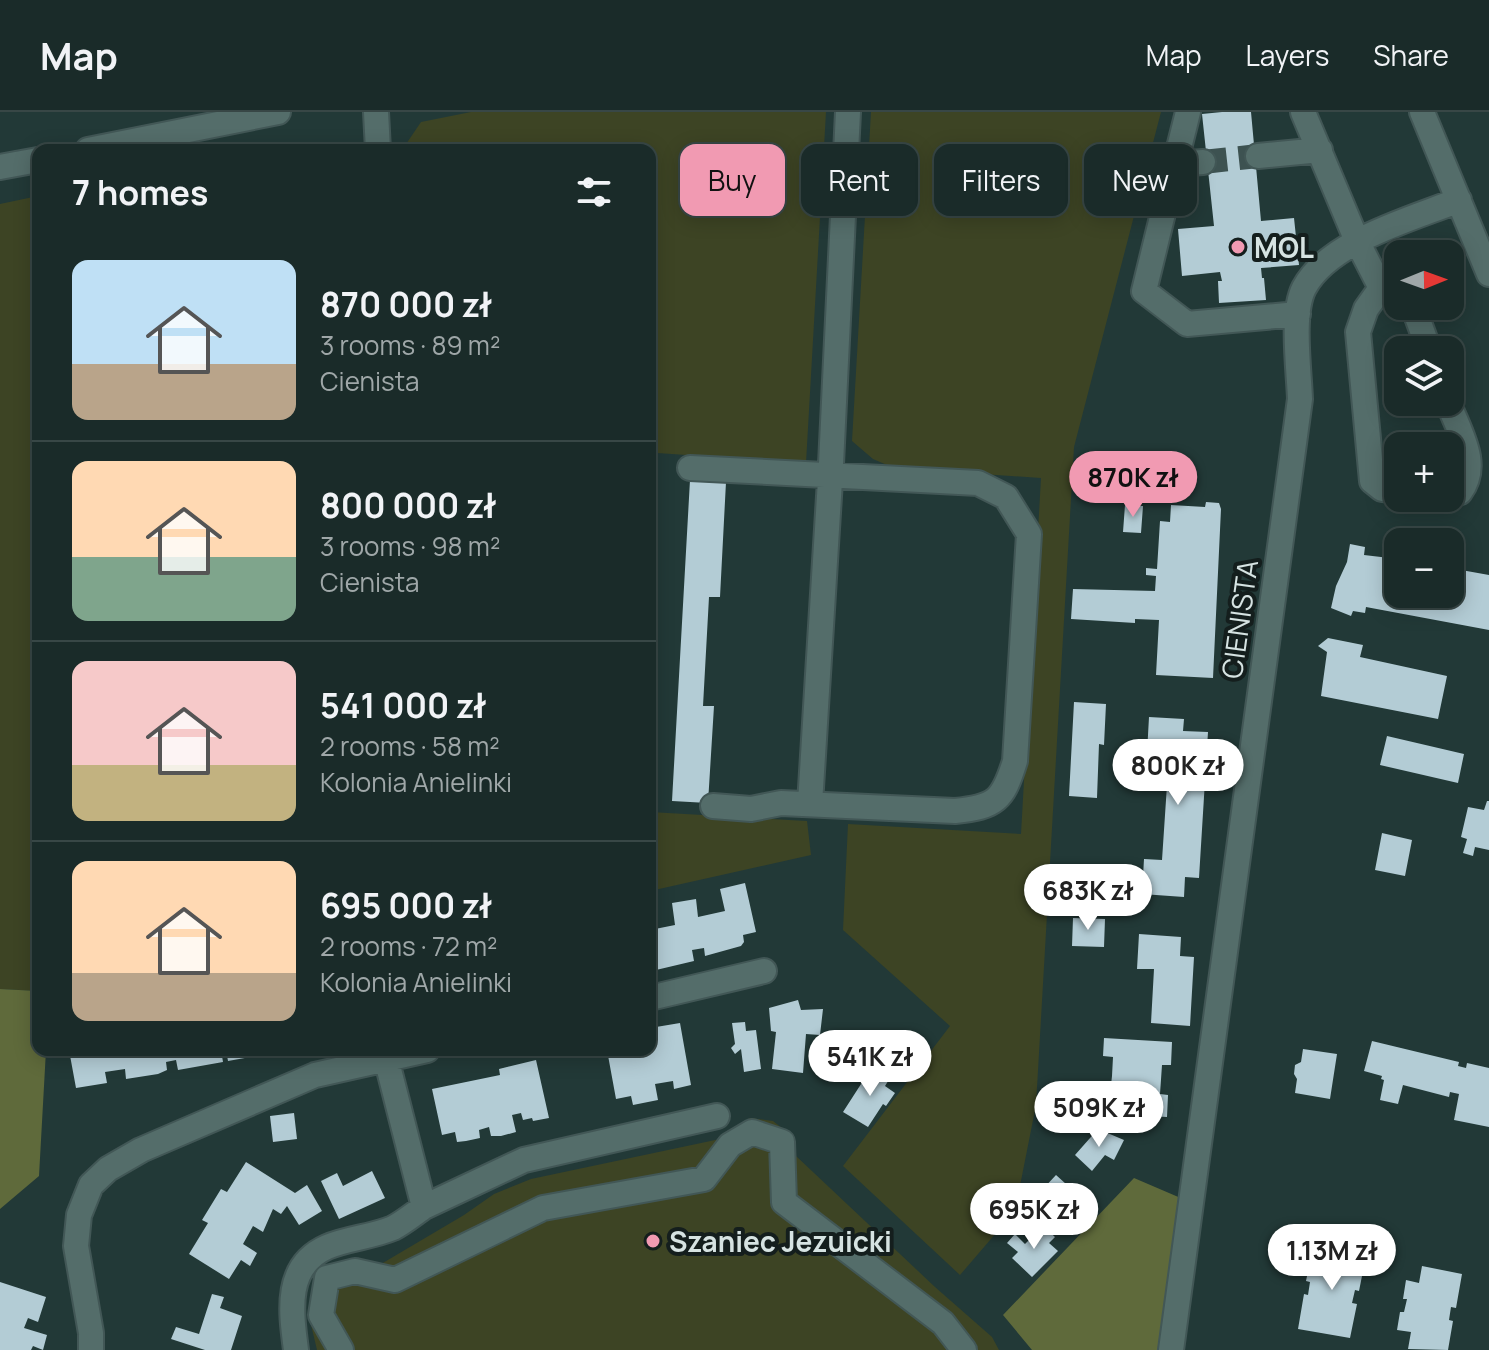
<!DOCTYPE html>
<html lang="en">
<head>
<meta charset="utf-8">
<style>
  :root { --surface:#1a2b29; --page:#273735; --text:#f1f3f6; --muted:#9fa7a8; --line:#384746; --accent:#f19ab2 }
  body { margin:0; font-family:Manrope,sans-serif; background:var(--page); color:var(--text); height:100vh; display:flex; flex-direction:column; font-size:30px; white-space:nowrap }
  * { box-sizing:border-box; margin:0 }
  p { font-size:26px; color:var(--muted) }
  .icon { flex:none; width:44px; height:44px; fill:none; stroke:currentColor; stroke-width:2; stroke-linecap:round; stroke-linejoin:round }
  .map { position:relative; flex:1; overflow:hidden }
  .side { position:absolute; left:32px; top:32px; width:624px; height:912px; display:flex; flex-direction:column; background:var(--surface); border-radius:16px; box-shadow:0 4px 20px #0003,0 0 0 2px var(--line) }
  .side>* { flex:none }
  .guide { position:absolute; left:680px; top:32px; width:688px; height:72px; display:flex; gap:16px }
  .needle { width:52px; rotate:89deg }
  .buttons { position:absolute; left:1384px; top:128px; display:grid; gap:16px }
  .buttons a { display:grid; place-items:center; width:80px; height:80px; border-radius:16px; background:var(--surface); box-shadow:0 4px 20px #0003,0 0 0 2px var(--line); font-size:40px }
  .price { position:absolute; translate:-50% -68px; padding:0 18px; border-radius:28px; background:#fff; color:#222; font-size:26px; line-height:52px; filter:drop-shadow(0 2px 4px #0008) }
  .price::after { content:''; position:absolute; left:50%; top:48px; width:24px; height:18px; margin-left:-12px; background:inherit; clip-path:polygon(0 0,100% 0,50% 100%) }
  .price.selected { background:var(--accent); color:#111 }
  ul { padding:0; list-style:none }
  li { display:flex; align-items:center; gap:24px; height:200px; padding:0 40px }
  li+li { border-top:2px solid var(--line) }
  li span { display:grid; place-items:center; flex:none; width:224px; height:160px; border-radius:16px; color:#555 }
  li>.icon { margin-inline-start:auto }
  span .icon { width:96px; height:96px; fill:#fffc; stroke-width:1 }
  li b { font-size:34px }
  h2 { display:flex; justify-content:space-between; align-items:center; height:96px; padding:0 40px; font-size:34px }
  .chip { padding:0 28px; border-radius:16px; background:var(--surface); box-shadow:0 4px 20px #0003,0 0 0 2px var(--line); font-size:28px; line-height:72px }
  .chip.selected { background:var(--accent); color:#111 }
  header { display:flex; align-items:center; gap:48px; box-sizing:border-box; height:112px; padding:0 40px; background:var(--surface); border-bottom:2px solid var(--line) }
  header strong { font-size:38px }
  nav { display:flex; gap:44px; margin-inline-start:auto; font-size:28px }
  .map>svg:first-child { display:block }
  .green { fill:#3d4424 }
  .forest { fill:#5f6a3b }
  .building { fill:#b3ccd5 }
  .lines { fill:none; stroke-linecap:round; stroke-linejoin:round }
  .minor-tunnel { stroke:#3d5251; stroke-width:24; stroke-dasharray:24 12; stroke-linecap:butt }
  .minor-casing { stroke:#425756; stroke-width:28 }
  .minor { stroke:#546d6a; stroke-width:24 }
  .poi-dot { fill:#f19ab2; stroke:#141e1d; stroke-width:3 }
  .labels { text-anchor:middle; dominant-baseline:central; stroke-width:8; stroke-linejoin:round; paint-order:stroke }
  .poi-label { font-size:28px; font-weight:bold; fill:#d6e3e2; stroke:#141e1d; text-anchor:start }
  .street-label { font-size:28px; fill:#d6e3e2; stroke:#141e1d }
</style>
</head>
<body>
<header>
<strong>Map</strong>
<nav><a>Map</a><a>Layers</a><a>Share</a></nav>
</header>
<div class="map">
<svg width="1489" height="1238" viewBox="0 0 1489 1238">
  <rect width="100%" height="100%" fill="#223937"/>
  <path class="green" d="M471,0H826L806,351L657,341L650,450V38H402L421,10Z
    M871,0H1161L1074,335L1036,993L1015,1099L960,1163L843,1054L950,914L843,818L848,712L1021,722L1041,366L894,356L873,347L852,329Z
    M38,84V879L0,877V92Z
    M650,700L807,709L811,743L650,779Z
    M750,1006L773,1009L792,1024L796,1044L935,1175L992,1225L999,1238H317L308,1200L313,1171L333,1155H376L464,1103L494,1082L531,1067L720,1027Z"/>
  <path class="forest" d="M0,877L38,879V938H46L39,1064L0,1097Z
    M1134,1066L1183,1087L1164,1238H1032L1003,1203Z"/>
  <path class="building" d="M1222,0H1251L1261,109L1294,106L1299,153L1261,156L1262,166H1264L1266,188L1219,191L1218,169H1222L1220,160L1182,164L1178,117L1214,114L1202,2Z
    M690,368L726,370L720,485H709L703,594H714L708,691L672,689Z
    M1206,390L1219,391L1221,397L1213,566L1156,563L1159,508L1135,507V511L1071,507L1073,477L1155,479L1156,464L1146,463V456L1157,457L1160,409L1170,410L1171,393L1205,395Z
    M1125,393L1143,394L1141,421L1123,420Z
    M1350,432L1365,435L1364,443L1398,447V482H1450V456L1489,463V518L1366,495L1365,501L1353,499L1351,504L1331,496L1336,474L1347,450Z
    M1328,526L1363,533L1360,545L1447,564L1438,607L1321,584L1327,540L1318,534Z
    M1074,590L1106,592L1104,633L1099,632L1097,686L1069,684Z
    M1149,605L1184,607L1183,619L1208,620L1199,766L1185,765L1184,785L1142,782L1144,747L1162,748L1169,643L1147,641Z
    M1387,624L1464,642L1458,671L1380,653Z
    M1487,689H1489V738L1475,735L1473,744L1463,741L1467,727L1461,725L1468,695L1484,698Z
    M1382,721L1412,728L1405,764L1375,758Z
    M745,771L756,820L743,823L744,830L741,834L705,844L704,836L692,838L694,849L656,858L655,849L650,850V818L675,813L672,791L696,787L698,805L725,799L720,777Z
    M1073,806L1105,807L1104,835L1072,834Z
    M1139,822L1181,825L1180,844L1194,845L1190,914L1151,911L1154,857H1137Z
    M798,888L801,898L823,897L820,923L806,922L803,961L772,957L776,920L771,919L769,896Z
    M745,910L746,919L756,918L761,957L744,960L741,937L735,942L731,936L735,932L732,911Z
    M680,911L691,973L674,977L673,969L655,972L658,988L633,993L631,984L616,987L607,938H650V916Z
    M1104,926L1172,930L1171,953H1162L1160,982L1168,983L1167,1005L1099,1001L1100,982H1110L1112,964L1113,945L1103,944Z
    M1372,929L1459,950L1458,954L1466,956L1467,951L1489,956V1015L1454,1008L1459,982L1450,980L1449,985L1403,973L1398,992L1380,988L1384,968L1381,967L1382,964L1364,959Z
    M1303,937L1337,942L1330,987L1295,981L1297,967L1294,962L1295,953L1301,950Z
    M69,938H221L223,950L178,958L176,948L166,950L167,958L158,962L126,967L125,957L105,960L107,971L76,976Z
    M226,938H267L268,942L228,949Z
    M536,948L549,1006L533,1009L532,1006L523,1008L521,1001L512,1003L516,1020L501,1024H491L489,1015L479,1018L480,1026L466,1029L457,1030L455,1020L442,1023L432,977L500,963L499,957Z
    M872,955L890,966L885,974L895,981L886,994L883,992L868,1015L843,1000Z
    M294,1001L297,1027L273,1030L270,1004Z
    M1098,1017L1124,1028L1114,1048L1105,1043L1092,1059L1075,1043Z
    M246,1050L295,1081L307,1073L322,1099L299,1113L287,1094L281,1102L273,1097L263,1120L253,1114L243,1132L257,1141L250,1154L241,1148L229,1167L189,1142L208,1111L202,1108L221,1077L227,1080Z
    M372,1059L385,1086L339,1107L321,1069L337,1061L343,1074Z
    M1056,1063L1076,1081L1067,1091L1075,1099L1062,1112L1054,1105L1049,1110L1029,1092Z
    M1043,1114L1055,1125L1049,1131L1058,1139L1032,1165L1012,1146L1018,1140L1007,1131L1015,1122L1025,1132Z
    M1313,1135L1366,1144L1359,1179L1355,1178L1352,1191L1357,1192L1350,1226L1298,1217L1304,1182L1308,1183L1310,1170L1306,1169Z
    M1422,1154L1462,1162L1456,1196L1451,1195L1449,1208L1453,1209L1448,1238L1408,1237L1411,1220L1397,1218L1400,1200H1404L1407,1187H1403L1406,1168L1419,1171Z
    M0,1170L46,1185L38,1210L28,1206L24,1216L47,1223L43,1238L33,1234L31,1238H0Z
    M212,1182L224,1185L220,1196L242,1204L231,1238H205L171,1227L176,1215L199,1222Z"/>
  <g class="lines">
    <path class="minor-tunnel" d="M1203,50L1258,44"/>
    <g class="minor-casing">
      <path id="minor" d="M376,0L378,38
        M1303,0L1357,129L1381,176L1398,181
        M1422,0L1489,162
        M88,38L278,0
        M1258,44L1320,38
        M1203,50L1175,52L1144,179L1187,212L1298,202
        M1175,52L1188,0
        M0,55L38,48
        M1381,176L1366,197L1358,220L1372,369L1382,377L1398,378
        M1413,194L1429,238
        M1448,290C1459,320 1481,352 1460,380L1450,379
        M690,356L978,371L1006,385L1029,422L1015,649C1003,688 996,695 955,699L781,691L751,697L713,694
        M810,692L831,352L848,0
        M650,886L764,859
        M424,1095L524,1048L717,1004
        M91,1238V1221L76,1134L79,1103L91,1073L108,1057L141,1038L315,963L427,938
        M296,1238C291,1200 284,1154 327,1135C348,1126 372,1125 393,1116C403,1111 414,1102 424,1095L384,938
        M341,1238L321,1203L327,1166L355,1159L395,1168L543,1096L704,1067L730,1033L752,1020L782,1030L784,1090L943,1211L964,1238
        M1171,1238L1300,287C1299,258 1291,201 1304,176C1329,129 1412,107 1459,88"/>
    </g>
    <use href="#minor" class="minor"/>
  </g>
  <g class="poi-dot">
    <circle cx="1238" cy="135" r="8"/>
    <circle cx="653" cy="1129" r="8"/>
  </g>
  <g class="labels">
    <g class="poi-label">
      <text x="1254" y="135">MOL</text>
      <text x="669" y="1129">Szaniec Jezuicki</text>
    </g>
    <g class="street-label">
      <text transform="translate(1239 507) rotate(-82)">CIENISTA</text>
    </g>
  </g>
</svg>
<div class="buttons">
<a><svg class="needle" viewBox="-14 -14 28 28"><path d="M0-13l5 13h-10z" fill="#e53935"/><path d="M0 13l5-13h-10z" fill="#9fa7a8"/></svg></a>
<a><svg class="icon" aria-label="layers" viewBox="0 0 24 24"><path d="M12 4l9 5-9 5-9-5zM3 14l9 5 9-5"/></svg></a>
<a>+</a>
<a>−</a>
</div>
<b class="price selected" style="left:1133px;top:407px">870K zł</b>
<b class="price" style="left:1178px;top:695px">800K zł</b>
<b class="price" style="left:1088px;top:820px">683K zł</b>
<b class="price" style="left:870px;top:986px">541K zł</b>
<b class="price" style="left:1099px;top:1037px">509K zł</b>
<b class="price" style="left:1034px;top:1139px">695K zł</b>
<b class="price" style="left:1332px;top:1180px">1.13M zł</b>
<div class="guide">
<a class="chip selected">Buy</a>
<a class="chip">Rent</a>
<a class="chip">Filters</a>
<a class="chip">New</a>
</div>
<section class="side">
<h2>7 homes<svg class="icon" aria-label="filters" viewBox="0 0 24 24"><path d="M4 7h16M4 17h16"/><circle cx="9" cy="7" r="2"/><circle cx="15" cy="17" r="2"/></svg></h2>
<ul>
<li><span style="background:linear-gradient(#bfe0f5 65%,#b9a48a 0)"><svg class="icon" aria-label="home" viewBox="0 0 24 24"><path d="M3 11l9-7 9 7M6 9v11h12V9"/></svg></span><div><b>870 000 zł</b><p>3 rooms · 89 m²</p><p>Cienista</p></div></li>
<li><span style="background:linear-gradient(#ffd9b3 60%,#7fa58c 0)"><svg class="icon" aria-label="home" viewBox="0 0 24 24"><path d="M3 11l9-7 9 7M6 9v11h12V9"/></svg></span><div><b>800 000 zł</b><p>3 rooms · 98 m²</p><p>Cienista</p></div></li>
<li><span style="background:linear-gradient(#f6c9c9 65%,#c2b280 0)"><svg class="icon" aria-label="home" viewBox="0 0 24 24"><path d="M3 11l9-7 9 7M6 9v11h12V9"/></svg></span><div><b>541 000 zł</b><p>2 rooms · 58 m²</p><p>Kolonia Anielinki</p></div></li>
<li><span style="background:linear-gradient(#ffd9b3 70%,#b9a48a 0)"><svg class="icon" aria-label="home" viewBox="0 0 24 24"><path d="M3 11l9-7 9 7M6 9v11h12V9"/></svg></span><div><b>695 000 zł</b><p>2 rooms · 72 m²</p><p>Kolonia Anielinki</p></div></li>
</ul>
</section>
</div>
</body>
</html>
